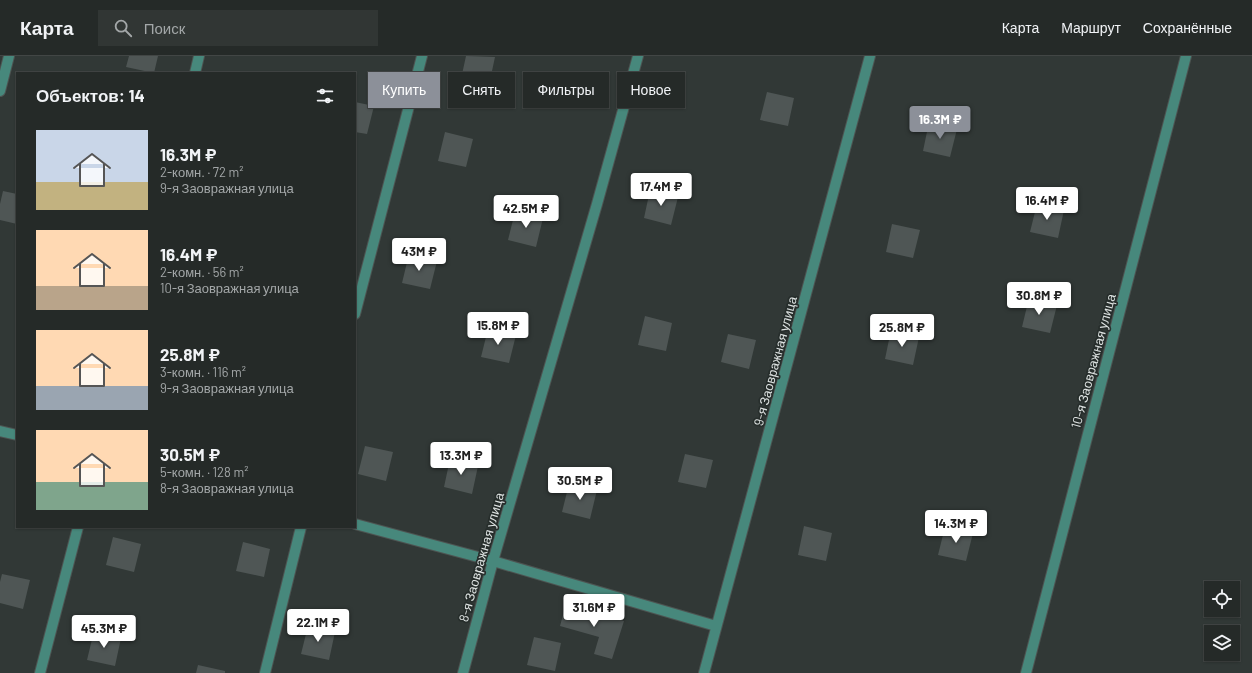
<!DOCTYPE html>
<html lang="ru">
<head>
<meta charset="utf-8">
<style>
  :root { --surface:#252a28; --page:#313634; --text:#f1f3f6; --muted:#a3a7a8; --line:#424645; --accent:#8c9099 }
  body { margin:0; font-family:Barlow,sans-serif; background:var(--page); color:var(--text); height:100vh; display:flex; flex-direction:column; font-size:15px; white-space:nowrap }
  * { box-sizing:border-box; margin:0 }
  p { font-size:13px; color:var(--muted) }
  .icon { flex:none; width:22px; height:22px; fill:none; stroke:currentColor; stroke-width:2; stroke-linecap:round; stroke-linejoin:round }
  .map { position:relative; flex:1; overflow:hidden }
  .details { position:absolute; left:16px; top:16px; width:340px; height:456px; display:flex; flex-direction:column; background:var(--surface); border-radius:0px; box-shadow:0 1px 3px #0004,0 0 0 1px var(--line) }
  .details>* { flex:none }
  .top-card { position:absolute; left:368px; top:16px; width:380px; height:36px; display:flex; gap:8px }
  .controls { position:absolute; left:1204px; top:525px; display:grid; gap:8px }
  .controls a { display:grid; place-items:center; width:36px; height:36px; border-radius:0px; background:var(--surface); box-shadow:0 1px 3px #0004,0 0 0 1px var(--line); font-size:20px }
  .price { position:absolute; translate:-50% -34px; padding:0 9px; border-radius:4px; background:#fff; color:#222; font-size:13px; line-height:26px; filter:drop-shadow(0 1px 2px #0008) }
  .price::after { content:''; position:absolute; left:50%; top:24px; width:12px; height:9px; margin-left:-6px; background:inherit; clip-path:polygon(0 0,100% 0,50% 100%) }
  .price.selected { background:var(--accent); color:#fff }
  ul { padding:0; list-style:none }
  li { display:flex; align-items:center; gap:12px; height:100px; padding:0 20px }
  li span { display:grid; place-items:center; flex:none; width:112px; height:80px; border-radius:0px; color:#555 }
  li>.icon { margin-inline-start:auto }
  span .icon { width:48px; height:48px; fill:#fffc; stroke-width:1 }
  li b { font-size:17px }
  h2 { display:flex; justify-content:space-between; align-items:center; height:48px; padding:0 20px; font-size:17px }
  .pill { padding:0 14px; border-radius:0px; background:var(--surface); box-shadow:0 1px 3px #0004,0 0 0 1px var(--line); font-size:14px; line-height:36px }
  .pill.selected { background:var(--accent); color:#fff }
  header { display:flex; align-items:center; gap:24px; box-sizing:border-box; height:56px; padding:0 20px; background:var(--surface); border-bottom:1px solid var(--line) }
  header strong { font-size:19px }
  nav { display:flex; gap:22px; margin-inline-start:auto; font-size:14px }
  .search { width:280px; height:36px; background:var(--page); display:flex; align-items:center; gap:10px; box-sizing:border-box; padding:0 14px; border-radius:0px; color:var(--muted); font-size:15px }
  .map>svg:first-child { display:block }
  .building { fill:#4f5655 }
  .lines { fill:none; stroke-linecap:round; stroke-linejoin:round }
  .minor-casing { stroke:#4d5452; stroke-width:12 }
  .minor { stroke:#47887c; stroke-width:10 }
  .labels { text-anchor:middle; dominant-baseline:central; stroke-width:3.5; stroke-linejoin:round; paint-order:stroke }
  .street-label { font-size:13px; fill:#dfe4e3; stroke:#272e2c }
</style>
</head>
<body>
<header>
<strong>Карта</strong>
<div class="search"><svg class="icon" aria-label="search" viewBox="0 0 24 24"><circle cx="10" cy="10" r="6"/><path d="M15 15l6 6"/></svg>Поиск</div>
<nav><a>Карта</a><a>Маршрут</a><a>Сохранённые</a></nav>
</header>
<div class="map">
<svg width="1252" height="617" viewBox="0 0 1252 617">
  <rect width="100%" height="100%" fill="#313836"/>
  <path class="building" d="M129,0H158L154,17L126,11Z
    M466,0L495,1L489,29L461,23Z
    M767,36L794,42L788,70L760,64Z
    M355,46L374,50L367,78L355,76Z
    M929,66L957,73L950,101L923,95Z
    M445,76L473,83L466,111L438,105Z
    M650,134L678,141L671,169L644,162Z
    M3,135L17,138V168L0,164V148Z
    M1037,148L1064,154L1058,182L1030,176Z
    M515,156L543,162L536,191L508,184Z
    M892,168L920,174L913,202L886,196Z
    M409,198L437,205L430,233L402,227Z
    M1029,242L1057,249L1050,277L1022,271Z
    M645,260L672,267L666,295L638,289Z
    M488,273L516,279L509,307L481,301Z
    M891,274L919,281L913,309L885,303Z
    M728,278L756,284L749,313L721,306Z
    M365,390L393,396L386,425L358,418Z
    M685,398L713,404L706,432L678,426Z
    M450,403L478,410L472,438L444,431Z
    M569,428L597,434L590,463L562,456Z
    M804,470L832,477L826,505L798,499Z
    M945,471L973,477L966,505L938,499Z
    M113,481L141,488L134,516L106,509Z
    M243,486L270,493L264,521L236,515Z
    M2,518L30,524L23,553L0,547V526Z
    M566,548L624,565L612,603L594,598L599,581L560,570Z
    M308,570L335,576L329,604L301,598Z
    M94,575L121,582L115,610L87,604Z
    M534,581L561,587L555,615L527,609Z
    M198,609L225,615V617H196Z"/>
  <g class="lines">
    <g class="minor-casing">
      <path id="minor" d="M195,17L199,0
        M0,35L9,0
        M355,258L422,0
        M0,375L17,379
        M355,468L493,505L716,570
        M40,617L78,471
        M265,617L301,471
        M463,617L493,505L597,148L638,0
        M704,617L870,0
        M1026,617L1186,0"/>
    </g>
    <use href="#minor" class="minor"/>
  </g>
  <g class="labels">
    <g class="street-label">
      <text transform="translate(775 305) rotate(-75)">9-я Заовражная улица</text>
      <text transform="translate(1093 305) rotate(-75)">10-я Заовражная улица</text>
      <text transform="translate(481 501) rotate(-74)">8-я Заовражная улица</text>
    </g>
  </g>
</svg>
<div class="controls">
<a><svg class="icon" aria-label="locate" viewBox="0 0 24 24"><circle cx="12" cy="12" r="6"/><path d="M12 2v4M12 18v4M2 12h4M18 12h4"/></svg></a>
<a><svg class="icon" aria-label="layers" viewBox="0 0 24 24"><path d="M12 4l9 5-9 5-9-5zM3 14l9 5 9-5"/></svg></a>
</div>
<b class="price selected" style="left:940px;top:84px">16.3M ₽</b>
<b class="price" style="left:661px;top:151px">17.4M ₽</b>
<b class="price" style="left:1047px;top:165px">16.4M ₽</b>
<b class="price" style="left:526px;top:173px">42.5M ₽</b>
<b class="price" style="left:419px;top:216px">43M ₽</b>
<b class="price" style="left:1039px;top:260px">30.8M ₽</b>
<b class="price" style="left:498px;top:290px">15.8M ₽</b>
<b class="price" style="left:902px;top:292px">25.8M ₽</b>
<b class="price" style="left:461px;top:420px">13.3M ₽</b>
<b class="price" style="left:580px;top:445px">30.5M ₽</b>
<b class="price" style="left:956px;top:488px">14.3M ₽</b>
<b class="price" style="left:594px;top:572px">31.6M ₽</b>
<b class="price" style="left:318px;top:587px">22.1M ₽</b>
<b class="price" style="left:104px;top:593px">45.3M ₽</b>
<div class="top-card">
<a class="pill selected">Купить</a>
<a class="pill">Снять</a>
<a class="pill">Фильтры</a>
<a class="pill">Новое</a>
</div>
<section class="details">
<h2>Объектов: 14<svg class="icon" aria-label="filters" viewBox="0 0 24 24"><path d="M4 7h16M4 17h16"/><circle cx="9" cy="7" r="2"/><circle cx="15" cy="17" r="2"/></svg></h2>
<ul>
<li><span style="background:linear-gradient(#c9d6e8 65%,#c2b280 0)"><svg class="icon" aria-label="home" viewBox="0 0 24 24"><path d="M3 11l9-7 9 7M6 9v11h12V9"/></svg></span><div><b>16.3M ₽</b><p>2-комн. · 72 m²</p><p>9-я Заовражная улица</p></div></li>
<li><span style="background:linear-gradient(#ffd9b3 70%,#b9a48a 0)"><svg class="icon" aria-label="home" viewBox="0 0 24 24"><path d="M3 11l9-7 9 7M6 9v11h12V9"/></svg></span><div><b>16.4M ₽</b><p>2-комн. · 56 m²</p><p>10-я Заовражная улица</p></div></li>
<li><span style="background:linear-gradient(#ffd9b3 70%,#9aa5b1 0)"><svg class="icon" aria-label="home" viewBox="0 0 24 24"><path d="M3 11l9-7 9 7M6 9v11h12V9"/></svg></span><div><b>25.8M ₽</b><p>3-комн. · 116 m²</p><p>9-я Заовражная улица</p></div></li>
<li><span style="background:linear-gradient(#ffd9b3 65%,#7fa58c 0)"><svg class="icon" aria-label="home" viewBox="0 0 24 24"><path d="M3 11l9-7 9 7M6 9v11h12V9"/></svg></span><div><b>30.5M ₽</b><p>5-комн. · 128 m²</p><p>8-я Заовражная улица</p></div></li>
</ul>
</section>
</div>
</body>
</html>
